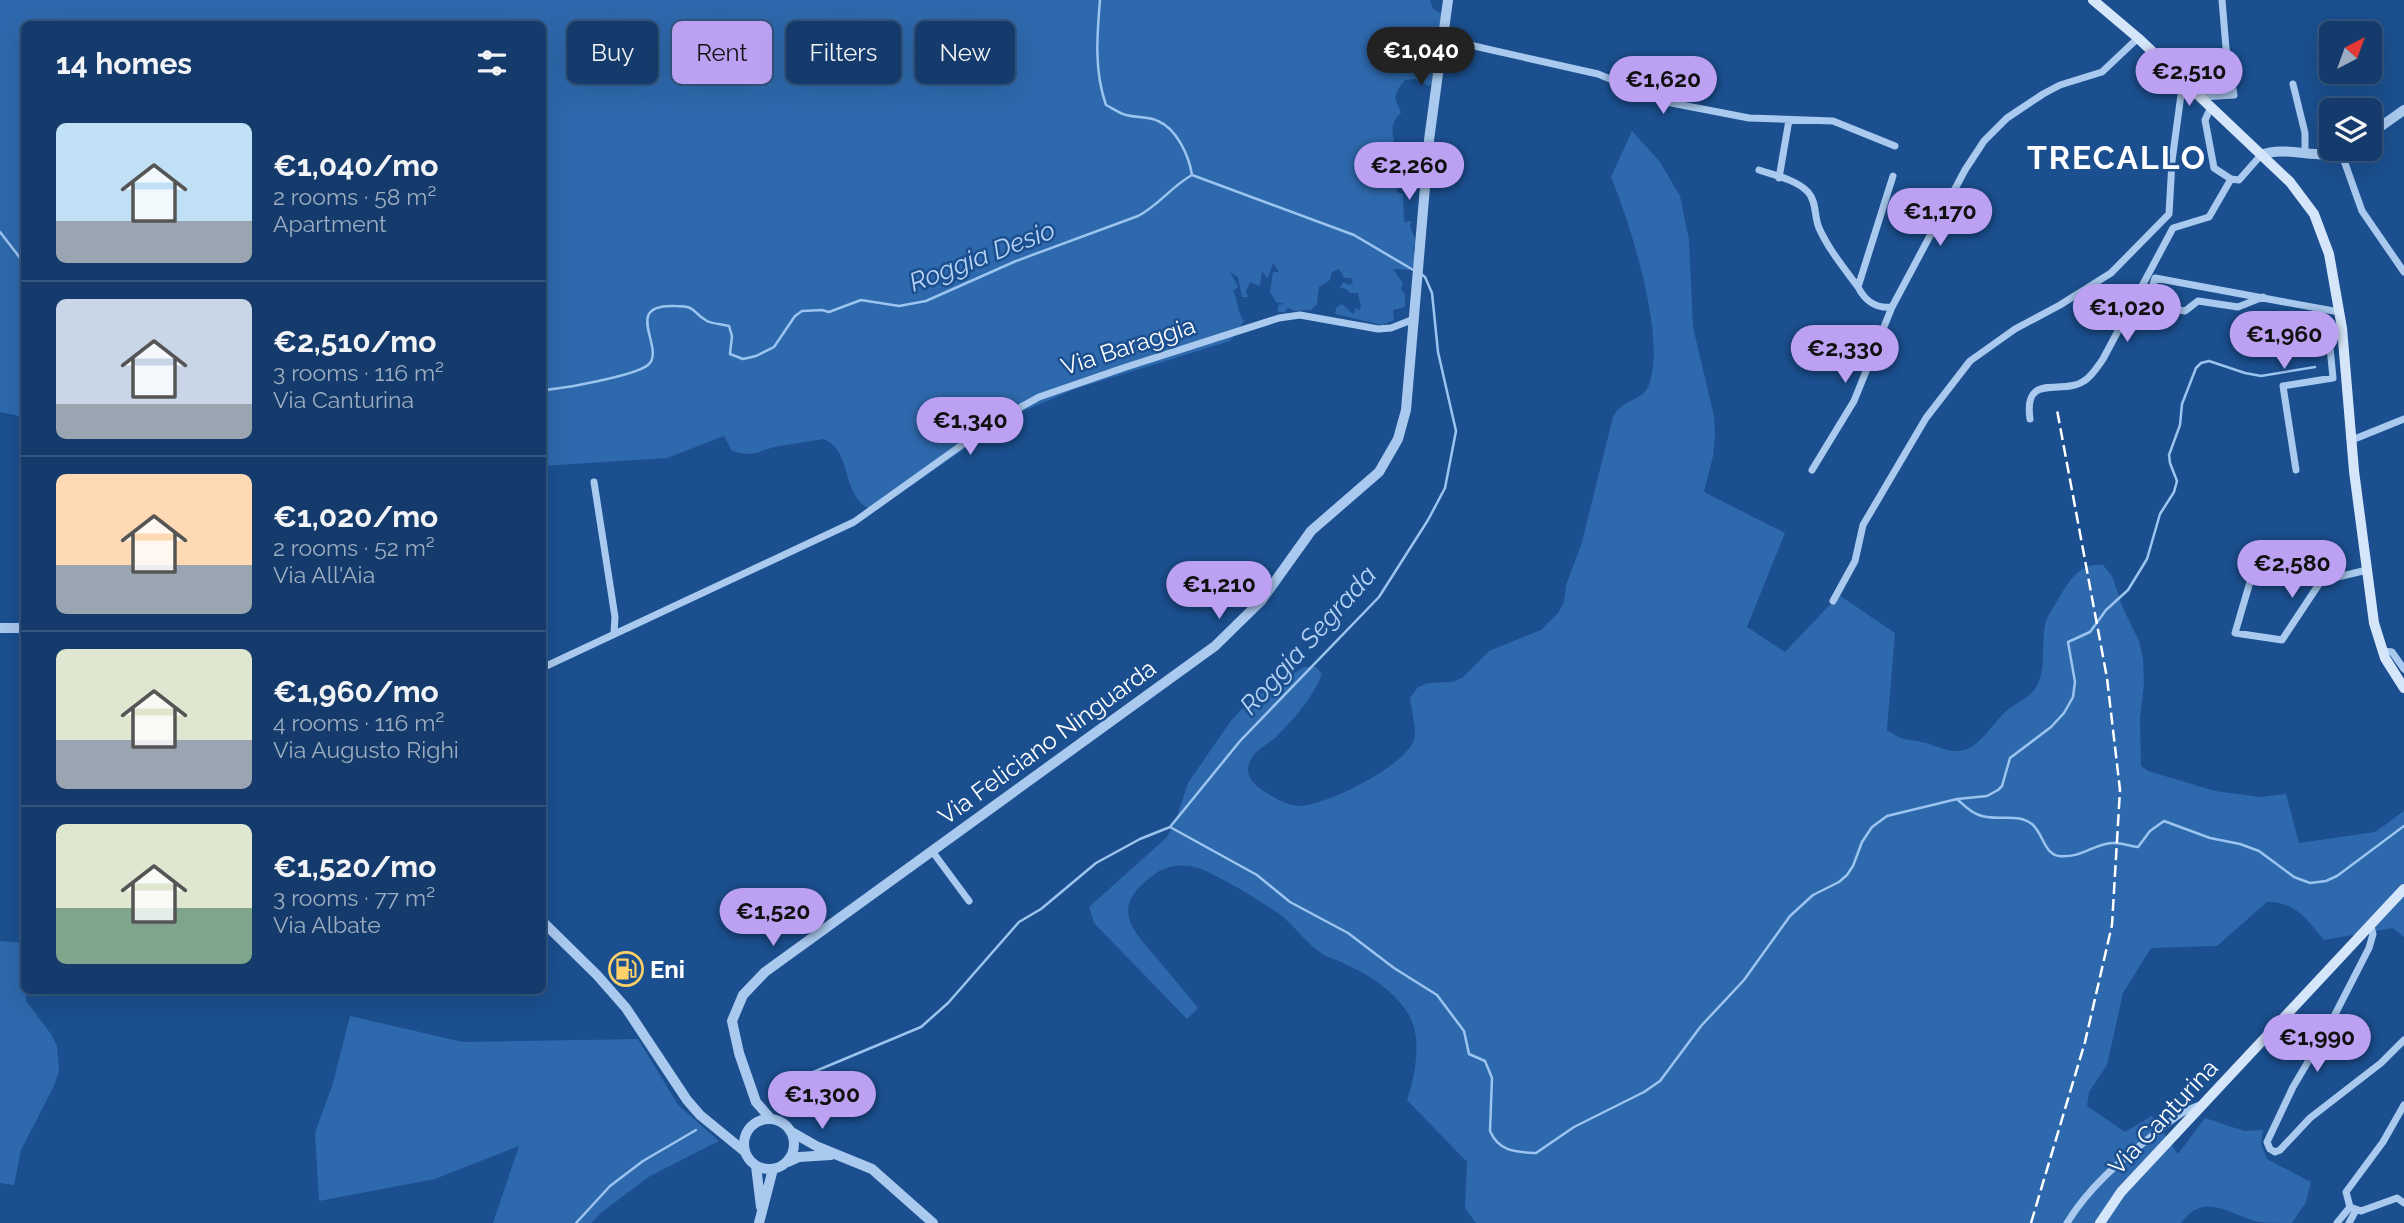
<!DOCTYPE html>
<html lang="en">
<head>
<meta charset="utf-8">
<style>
  :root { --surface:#143b6b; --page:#214673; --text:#f1f3f6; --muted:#9dadc1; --line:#33557e; --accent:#bca0f2 }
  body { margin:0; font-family:Raleway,sans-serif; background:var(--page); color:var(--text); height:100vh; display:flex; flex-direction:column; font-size:26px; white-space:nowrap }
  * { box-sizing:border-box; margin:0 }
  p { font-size:23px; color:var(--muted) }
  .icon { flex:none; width:38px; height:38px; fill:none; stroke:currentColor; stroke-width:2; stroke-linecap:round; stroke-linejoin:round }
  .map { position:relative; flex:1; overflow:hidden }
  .drawer { position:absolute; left:21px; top:21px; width:525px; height:973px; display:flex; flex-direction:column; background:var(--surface); border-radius:10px; box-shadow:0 7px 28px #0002,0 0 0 2px var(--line) }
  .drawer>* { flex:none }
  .hud { position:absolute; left:567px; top:21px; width:665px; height:63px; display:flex; gap:14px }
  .needle { width:46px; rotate:41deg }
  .tools { position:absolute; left:2319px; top:21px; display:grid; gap:14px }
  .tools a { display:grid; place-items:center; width:63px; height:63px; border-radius:10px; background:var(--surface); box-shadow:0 7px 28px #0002,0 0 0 2px var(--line); font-size:35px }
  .price { position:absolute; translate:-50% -60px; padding:0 16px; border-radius:24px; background:var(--accent); color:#111; font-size:23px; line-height:46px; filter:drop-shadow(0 2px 4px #0008) }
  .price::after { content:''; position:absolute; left:50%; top:42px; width:21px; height:16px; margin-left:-10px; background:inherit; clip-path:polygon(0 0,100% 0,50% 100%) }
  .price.active { background:#222; color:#fff }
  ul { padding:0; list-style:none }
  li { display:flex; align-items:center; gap:21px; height:175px; padding:0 35px }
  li+li { border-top:2px solid var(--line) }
  li span { display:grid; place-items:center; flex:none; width:196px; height:140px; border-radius:10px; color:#555 }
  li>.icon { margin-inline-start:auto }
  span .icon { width:84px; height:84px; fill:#fffc; stroke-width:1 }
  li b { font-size:30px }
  h2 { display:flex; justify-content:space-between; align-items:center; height:84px; padding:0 35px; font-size:30px }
  .chip { padding:0 24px; border-radius:10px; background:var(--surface); box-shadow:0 7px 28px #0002,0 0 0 2px var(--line); font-size:24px; line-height:63px }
  .chip.active { background:var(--accent); color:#111 }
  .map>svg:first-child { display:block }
  .green { fill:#2e69ad }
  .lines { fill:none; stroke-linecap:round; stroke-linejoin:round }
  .stream { stroke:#9cc4f0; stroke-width:2.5 }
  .minor { stroke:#a9c9ee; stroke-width:7 }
  .tertiary { stroke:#a9c9ee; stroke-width:10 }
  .secondary { stroke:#d6e6fa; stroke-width:10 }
  .rail { stroke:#fff; stroke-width:2.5; stroke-dasharray:12 5; stroke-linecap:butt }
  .labels { text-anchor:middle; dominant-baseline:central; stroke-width:5; stroke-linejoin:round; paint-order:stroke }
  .street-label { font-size:24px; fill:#fff; stroke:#1b4f8f }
  .poi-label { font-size:24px; font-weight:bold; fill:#fff; stroke:#1b4f8f; text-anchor:start }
  .water-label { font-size:26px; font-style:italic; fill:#b5d3f5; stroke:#1b4f8f }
  .district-label { font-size:32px; font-weight:bold; letter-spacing:2px; fill:#fff; stroke:#1b4f8f }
</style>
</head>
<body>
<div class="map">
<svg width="2404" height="1223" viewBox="0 0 2404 1223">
  <rect width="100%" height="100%" fill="#1b4f8f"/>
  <path class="green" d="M0,0H1430L1433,9L1442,14L1433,82L1429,86L1415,79L1405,80L1398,89L1395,98L1401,113C1392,121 1391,129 1394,140L1386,156L1387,171L1395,179L1388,184L1391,186L1399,185L1396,192L1403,194L1404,222L1412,221L1410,226L1416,242L1413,248L1416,259L1411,270L1393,269L1403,283L1401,289L1405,294V307L1393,310L1394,320L1382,325L1335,314L1336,308L1342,304L1353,314L1355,312L1354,308L1360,310L1361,307L1358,293H1350L1346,289L1340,288L1343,282L1349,285L1353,283L1351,278H1344L1339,269L1332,272L1330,280L1319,287L1317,304L1311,310L1295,311L1288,308L1285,312H1278V305L1284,304L1276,302L1270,292L1273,272H1279L1273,263L1268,278L1262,272L1260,286L1250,282L1246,291L1248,297H1242L1238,277L1230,272L1238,287L1233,291C1239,303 1237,312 1244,321L1230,341L1075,389L1012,416L875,511C870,509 863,506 860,502C843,484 849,448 823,439L774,447L756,453L745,454L732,451L724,436L667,458L543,466L542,24H24V417L0,412Z
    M1632,131L1660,162L1680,196L1689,240L1693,327L1714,416L1715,434L1713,456L1704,492L1785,533L1747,627L1785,652L1839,595L1895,633L1887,730C1906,743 1907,738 1926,743C1933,745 1940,748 1947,750C1976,757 1987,729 2005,712C2014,704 2028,699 2035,689C2048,670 2040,642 2046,621C2049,613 2055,605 2059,598C2070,580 2079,563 2103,565L2112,576L2123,608L2139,641L2143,659L2144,684L2140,718L2141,766L2148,771L2215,791L2260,797L2286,794L2299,843L2375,832L2404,811V937L2393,928L2324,940C2306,919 2297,902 2267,902L2217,946L2151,948L2123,993L2107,1065L2089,1092L2087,1106L2125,1132L2152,1116L2178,1154L2205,1118L2244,1131L2263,1130L2261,1144L2267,1159L2311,1182L2306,1202L2292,1223C2281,1223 2269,1223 2258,1222C2228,1214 2205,1191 2181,1223H1476L1465,1208L1467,1162L1407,1100C1415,1076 1422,1041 1410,1017C1397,993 1370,975 1345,964C1338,960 1328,958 1321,953C1305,942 1294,925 1278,913C1257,899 1233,884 1210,873C1192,864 1172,862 1155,874C1114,903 1125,923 1154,955C1169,972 1183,990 1198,1008L1187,1019L1094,923L1089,907L1166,838L1174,825L1188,783L1230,722L1249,701L1304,667H1316L1322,674C1313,698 1293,720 1275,738C1265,746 1253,751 1249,764C1245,775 1253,784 1262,790C1273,797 1286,806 1301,806C1328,804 1404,767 1414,740C1417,730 1411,709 1410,698L1418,687L1428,683L1452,682L1462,678L1489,651L1541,630L1558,613L1564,602L1566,585L1582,542L1613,417C1623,398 1641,402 1648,387C1668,341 1630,223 1611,177Z
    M0,941L24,943L26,1001L51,1034L57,1046L59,1071L54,1086L21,1150L14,1185L0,1183Z
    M350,1016L463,1042L638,1039L678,1105L719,1141L650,1176L602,1212L591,1223H493L519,1146L435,1179L319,1201L315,1133L333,1083Z"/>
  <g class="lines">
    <path class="stream" d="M1100,0C1097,35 1094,71 1106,105C1112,108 1119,113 1126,115C1137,118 1148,116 1158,121C1177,129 1189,156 1192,175
      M1192,175L1354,235L1415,271
      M0,232L24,263
      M542,390C562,389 634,376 648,365C667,349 620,304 675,306C698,306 691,312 707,321C713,324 722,324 729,326L732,336L730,354L743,359L756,356L774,347L795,316L802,311L822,310L829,312L861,300L899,306L926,301L1016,261L1138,216C1159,205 1172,186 1192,175
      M1957,799C1964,805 1970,812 1979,815C1996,822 2016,812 2032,824C2043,833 2044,854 2059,856C2082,858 2092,845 2111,843C2119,842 2130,846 2138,847L2150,831L2164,821L2210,838L2240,844L2259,851L2294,877L2310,883L2326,881L2337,876L2404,826
      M1170,827L1257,875L1290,902L1348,933L1394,968L1437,995L1464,1031L1469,1054L1485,1061L1492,1078L1490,1131C1499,1152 1516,1152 1536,1153L1574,1127L1644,1092L1660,1081L1701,1026L1744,980L1790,916L1813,895L1839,882L1847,875L1853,866L1862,842L1872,827L1887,816L1957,799L1987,796L1998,790L2002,786L2010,758L2051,727L2064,713L2073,697L2075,682L2068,642L2090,632L2106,610L2128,590L2147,559L2160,514L2174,492L2177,481L2170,463L2169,455L2180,425L2182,404L2196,368L2201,363L2209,361L2245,373L2261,376L2315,367
      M775,1088L921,1027L948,1003L1019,922L1041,909L1096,863L1140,839L1170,827L1240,741L1379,597L1428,520L1445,488L1456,431L1438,352L1432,293L1425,277L1421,274
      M576,1223L610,1186L643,1161L696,1130"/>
    <path class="minor" d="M1443,39L1598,74L1666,102L1749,118L1833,121L1895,146
      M2293,84L2305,133V152
      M2202,97L2234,95L2226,48L2222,0
      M2211,107L2205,120L2214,168L2231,179L2239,180L2261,155
      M2341,152L2362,211L2404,272
      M1759,170C1774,175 1797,180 1808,192C1817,202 1814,217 1819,228C1829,250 1844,268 1858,287
      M1779,178L1789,120
      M2263,297L2238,307L2198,301L2185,311L2147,304L2155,278L2339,312
      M1892,307C1877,309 1865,301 1858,287L1893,176
      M2030,419C2023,371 2063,396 2084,381C2092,376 2098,366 2103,359L2173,228L2209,217L2231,179
      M2352,440L2404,419
      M1812,470L1854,401L1892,307L1965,170L1984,141L2007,118L2043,94L2060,85L2102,72L2138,38
      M2296,470L2283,386L2333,378L2328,327L2342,328
      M594,482L615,617L614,633
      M2250,582L2235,633L2282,640L2321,581L2367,570
      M1833,601L1855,561L1863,525L1926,418L1970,361L2015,329L2060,305L2111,273L2169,214L2172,161L2183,80
      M2383,651L2392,652L2404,669
      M542,668L854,522L994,422L1039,397L1123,368L1279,318L1300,315L1378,329L1391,328L1414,319
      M932,851L969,901
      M2371,926L2373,934L2369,948L2328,1028L2293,1087L2267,1142L2270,1149L2275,1152L2280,1150L2310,1118L2381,1063L2404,1040
      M2404,1105L2383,1142L2346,1192L2350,1207L2361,1211L2397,1198L2404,1203
      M2067,1223C2089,1187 2119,1162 2152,1136C2169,1122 2182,1110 2203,1104
      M2337,1223L2350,1207
      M2349,1223L2356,1210"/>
    <path class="tertiary" d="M2370,134L2404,110
      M2261,155C2287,144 2325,163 2347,149
      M0,628H24
      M542,921L597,975L626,1008L687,1100L700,1115L744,1151
      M744 1144a25 25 0 1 1 50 0a25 25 0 1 1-50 0Z
      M771,1119L756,1102L739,1053L732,1021L743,995L765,972L1215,646L1261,601L1311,531L1379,472L1398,439L1406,410L1429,140L1448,0
      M790,1131L818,1147L872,1169L933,1223
      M788,1162L799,1157L831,1155
      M756,1166L761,1207
      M759,1223L773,1169"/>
    <path class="secondary" d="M2093,0L2138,38L2290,182L2314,214L2329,254L2342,328L2354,471L2374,623L2385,658L2404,688
      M2100,1223L2121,1192L2404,889"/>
    <path class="rail" d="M2031,1223L2085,1042L2112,925L2120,790L2107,678L2057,410"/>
  </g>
  <defs>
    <g id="fuel-ring" transform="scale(1.75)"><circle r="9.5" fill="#1b4f8f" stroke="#ffd166" stroke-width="1.5"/><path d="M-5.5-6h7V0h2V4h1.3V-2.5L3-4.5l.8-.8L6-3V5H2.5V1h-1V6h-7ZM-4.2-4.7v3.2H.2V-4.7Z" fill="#ffd166"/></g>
  </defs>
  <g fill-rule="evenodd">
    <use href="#fuel-ring" x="626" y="969"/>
  </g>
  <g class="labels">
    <g class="street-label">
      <text transform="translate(1128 346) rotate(-18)">Via Baraggia</text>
      <text transform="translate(1047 742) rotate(-36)">Via Feliciano Ninguarda</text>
      <text transform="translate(2163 1117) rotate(-47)">Via Canturina</text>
    </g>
    <g class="poi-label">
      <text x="650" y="969">Eni</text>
    </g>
    <g class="water-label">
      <text transform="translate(982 256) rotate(-21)">Roggia Desio</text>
      <text transform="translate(1308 640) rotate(-48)">Roggia Segrada</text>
    </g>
    <g class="district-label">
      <text x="2117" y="157">TRECALLO</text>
    </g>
  </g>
</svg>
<div class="tools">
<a><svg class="needle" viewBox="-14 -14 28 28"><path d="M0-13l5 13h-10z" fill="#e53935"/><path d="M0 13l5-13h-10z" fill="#9dadc1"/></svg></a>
<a><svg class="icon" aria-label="layers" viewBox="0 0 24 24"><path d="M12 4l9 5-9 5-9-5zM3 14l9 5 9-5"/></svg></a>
</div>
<b class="price active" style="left:1421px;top:87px">€1,040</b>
<b class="price" style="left:2189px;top:108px">€2,510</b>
<b class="price" style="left:1663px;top:116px">€1,620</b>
<b class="price" style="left:1409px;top:202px">€2,260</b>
<b class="price" style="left:1940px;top:248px">€1,170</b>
<b class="price" style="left:2127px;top:344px">€1,020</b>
<b class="price" style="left:2284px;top:371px">€1,960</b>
<b class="price" style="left:1845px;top:385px">€2,330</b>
<b class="price" style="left:970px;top:457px">€1,340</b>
<b class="price" style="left:2292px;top:600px">€2,580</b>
<b class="price" style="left:1219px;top:621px">€1,210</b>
<b class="price" style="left:773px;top:948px">€1,520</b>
<b class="price" style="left:2317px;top:1074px">€1,990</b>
<b class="price" style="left:822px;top:1131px">€1,300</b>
<div class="hud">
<a class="chip">Buy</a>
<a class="chip active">Rent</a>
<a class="chip">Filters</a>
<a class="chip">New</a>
</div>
<section class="drawer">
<h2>14 homes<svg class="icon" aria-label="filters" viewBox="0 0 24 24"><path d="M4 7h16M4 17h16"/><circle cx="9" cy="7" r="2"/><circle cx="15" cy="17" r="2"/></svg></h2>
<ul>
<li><span style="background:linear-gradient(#bfe0f5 70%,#9aa5b1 0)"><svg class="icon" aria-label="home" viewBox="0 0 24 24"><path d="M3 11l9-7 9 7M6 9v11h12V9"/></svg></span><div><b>€1,040/mo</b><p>2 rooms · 58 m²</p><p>Apartment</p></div></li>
<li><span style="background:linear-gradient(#c9d6e8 75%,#9aa5b1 0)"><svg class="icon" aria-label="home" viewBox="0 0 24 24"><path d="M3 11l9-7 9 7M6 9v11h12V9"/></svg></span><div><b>€2,510/mo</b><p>3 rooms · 116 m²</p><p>Via Canturina</p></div></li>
<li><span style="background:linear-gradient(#ffd9b3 65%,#9aa5b1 0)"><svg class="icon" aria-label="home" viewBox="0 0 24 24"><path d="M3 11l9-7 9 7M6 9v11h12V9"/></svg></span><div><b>€1,020/mo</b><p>2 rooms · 52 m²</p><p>Via All'Aia</p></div></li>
<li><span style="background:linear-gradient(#dfe7d0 65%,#9aa5b1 0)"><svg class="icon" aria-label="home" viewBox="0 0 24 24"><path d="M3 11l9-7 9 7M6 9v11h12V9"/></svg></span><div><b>€1,960/mo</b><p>4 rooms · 116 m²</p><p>Via Augusto Righi</p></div></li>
<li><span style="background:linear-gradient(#dfe7d0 60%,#7fa58c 0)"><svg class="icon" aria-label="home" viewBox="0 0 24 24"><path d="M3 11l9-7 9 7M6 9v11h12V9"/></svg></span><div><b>€1,520/mo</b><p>3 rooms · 77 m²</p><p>Via Albate</p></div></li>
</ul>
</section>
</div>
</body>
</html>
